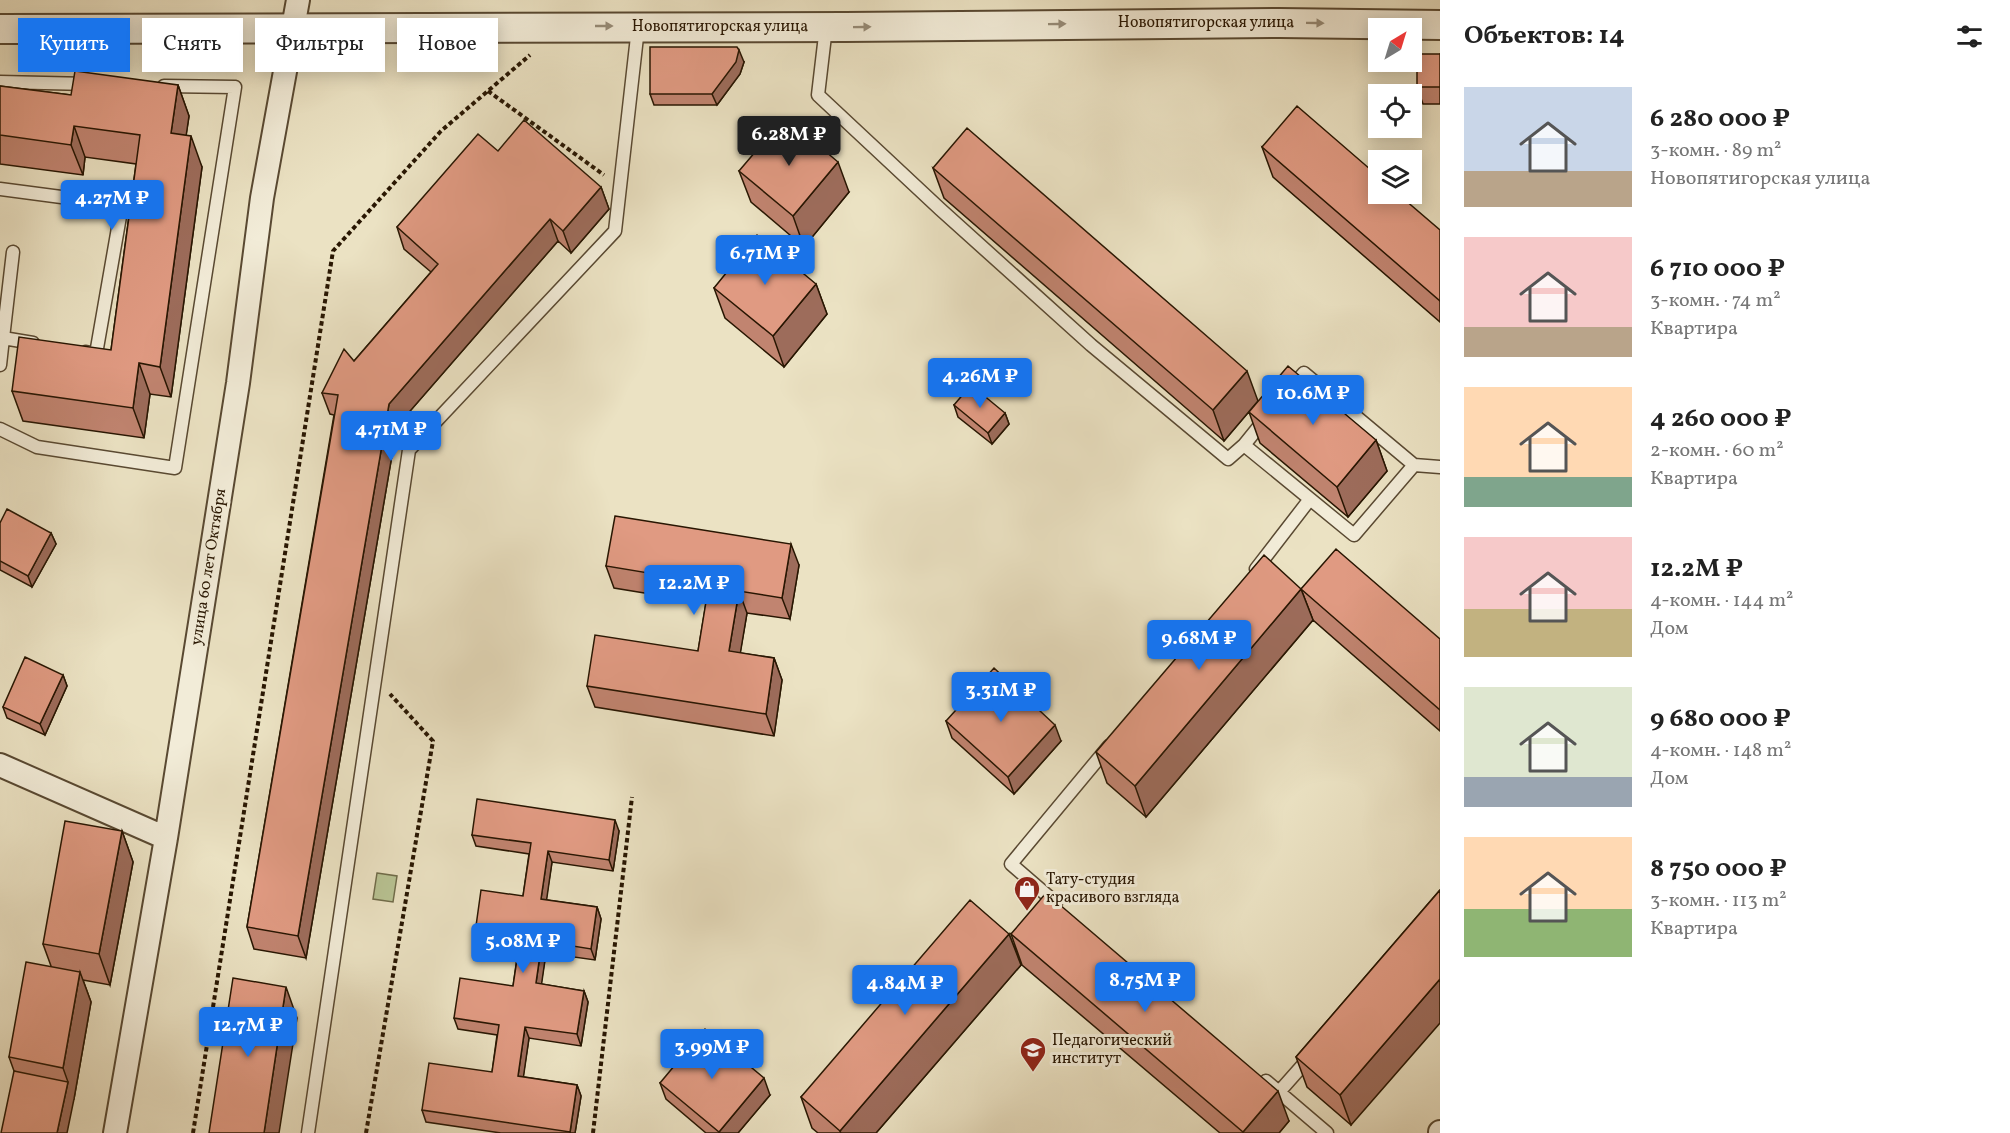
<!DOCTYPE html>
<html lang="ru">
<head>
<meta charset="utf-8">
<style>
  :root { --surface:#fff; --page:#f2f2f2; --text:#222; --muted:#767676; --accent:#1a73e8 }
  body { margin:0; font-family:Vollkorn,serif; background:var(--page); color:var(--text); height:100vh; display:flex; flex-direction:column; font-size:22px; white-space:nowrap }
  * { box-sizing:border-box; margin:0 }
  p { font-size:20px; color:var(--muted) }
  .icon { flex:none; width:33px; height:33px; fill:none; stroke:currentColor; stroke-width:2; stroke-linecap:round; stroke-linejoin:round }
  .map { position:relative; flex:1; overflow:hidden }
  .panel { display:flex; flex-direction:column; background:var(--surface); width:570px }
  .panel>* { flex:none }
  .banner { position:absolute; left:18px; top:18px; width:570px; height:54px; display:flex; gap:12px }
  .needle { width:39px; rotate:38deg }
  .buttons { position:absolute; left:1368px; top:18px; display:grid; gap:12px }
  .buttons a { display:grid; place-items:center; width:54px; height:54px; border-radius:0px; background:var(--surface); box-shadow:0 3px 15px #0003; font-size:30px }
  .price { position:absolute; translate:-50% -51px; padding:0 14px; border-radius:6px; background:var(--accent); color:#fff; font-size:20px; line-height:39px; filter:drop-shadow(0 2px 3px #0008) }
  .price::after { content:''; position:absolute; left:50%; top:36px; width:18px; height:14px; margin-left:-9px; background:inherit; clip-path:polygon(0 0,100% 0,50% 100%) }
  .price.active { background:#222; color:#fff }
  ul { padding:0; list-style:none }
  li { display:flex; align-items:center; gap:18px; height:150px; padding:0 24px }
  li span { display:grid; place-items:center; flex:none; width:168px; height:120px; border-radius:0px; color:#555 }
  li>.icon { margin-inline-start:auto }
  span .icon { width:72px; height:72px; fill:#fffc; stroke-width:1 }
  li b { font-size:26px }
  h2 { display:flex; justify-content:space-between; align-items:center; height:72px; padding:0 24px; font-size:26px }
  .tag { padding:0 21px; border-radius:0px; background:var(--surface); box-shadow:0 3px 15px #0003; font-size:21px; line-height:54px }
  .tag.active { background:var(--accent); color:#fff }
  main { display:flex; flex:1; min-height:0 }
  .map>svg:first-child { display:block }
  .green { fill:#b8c393; stroke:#706c4a; stroke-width:1.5 }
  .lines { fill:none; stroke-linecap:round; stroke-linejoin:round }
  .service-casing { stroke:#594932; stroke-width:15 }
  .minor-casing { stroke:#594932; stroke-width:26 }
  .tertiary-casing { stroke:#594932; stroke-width:32 }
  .path { stroke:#281602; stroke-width:4; stroke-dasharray:4.5 3; stroke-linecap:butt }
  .service { stroke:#f2ecd8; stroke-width:12 }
  .minor { stroke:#f2ecd8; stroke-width:22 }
  .tertiary { stroke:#f2ecd8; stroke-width:28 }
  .wall { fill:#c18470; stroke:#281602; stroke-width:1.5 }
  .shaded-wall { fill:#9d6c5b; stroke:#281602; stroke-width:1.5 }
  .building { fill:#e09a82; stroke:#281602; stroke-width:1.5 }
  .oneway { fill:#978c78 }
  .labels { text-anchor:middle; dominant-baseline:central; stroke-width:6; stroke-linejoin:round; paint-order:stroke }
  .street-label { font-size:16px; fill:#281602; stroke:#f2ecd8 }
  .poi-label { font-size:16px; fill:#281602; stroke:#f2ecd8; text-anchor:start }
</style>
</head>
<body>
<main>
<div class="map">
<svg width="1440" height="1133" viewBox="0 0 1440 1133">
  <rect width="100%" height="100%" fill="#ebe2c3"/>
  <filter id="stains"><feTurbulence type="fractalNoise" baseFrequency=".00333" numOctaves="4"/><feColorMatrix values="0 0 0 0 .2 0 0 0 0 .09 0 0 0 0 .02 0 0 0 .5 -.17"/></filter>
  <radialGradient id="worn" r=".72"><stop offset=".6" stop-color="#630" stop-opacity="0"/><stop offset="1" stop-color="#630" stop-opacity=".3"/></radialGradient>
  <path class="green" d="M377,873L397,876L393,902L373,899Z"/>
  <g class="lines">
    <g class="service-casing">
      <path id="service" d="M826,27L818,95L940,209L1091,345L1228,459L1244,445L1354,535L1414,465L1440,467
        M0,82L89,84
        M0,189L122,205L96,354L86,352
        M3,338L13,252
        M0,365L3,338L33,343
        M1291,388L1304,373L1414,465
        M0,429L37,447L175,468L235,87L164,86
        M1244,445L1265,419
        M1256,569L1310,499
        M1056,903L1011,864L1109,746
        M1266,1081L1327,1133
        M1279,1092L1310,1057
        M308,1133L409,450L615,231L638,28"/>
    </g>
    <g class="minor-casing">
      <path id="minor" d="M0,765L166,838
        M115,1133L166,838L238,383L262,198L298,0
        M1440,1133V1132"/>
    </g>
    <g class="tertiary-casing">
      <path id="tertiary" d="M0,29L846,27L1280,23L1440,25"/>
    </g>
    <path class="path" d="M488,91L604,175
      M193,1133L333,251L441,131L530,55
      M366,1133L433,741L390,694
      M593,1133L632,797"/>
    <use href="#service" class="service"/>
    <use href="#minor" class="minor"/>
    <use href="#tertiary" class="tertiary"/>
  </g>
  <path class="wall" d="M1440,54V104H1423L1417,87Z
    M744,62L740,74L717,105H654L650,94Z
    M178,85L189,116L186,135L202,167L171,397L150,394L144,438L23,421L12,391L111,350L136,164L85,157L83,175L0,164V86L71,95Z
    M1262,147L1440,230V322L1273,177Z
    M498,151L601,187L609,209L571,253L558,241L397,426L306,958L254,949L247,927L334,415L330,414L322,393L354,361L431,272L404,249L397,227Z
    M933,168L1258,401L1224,441L944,198Z
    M739,171L849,192L804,247L751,202Z
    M816,284L827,314L784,367L725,318L714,288Z
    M954,405L1005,413L1009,424L992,444L958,417Z
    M1249,412L1376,440L1387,471L1348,517L1260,443Z
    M0,523L51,533L56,544L32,587L0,570Z
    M799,565L790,619L747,613L740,653L774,658L782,680L774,736L595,707L587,686L698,651L706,603L614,588L606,566Z
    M1301,589L1440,639V731L1313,620Z
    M1313,620L1146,817L1107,783L1096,752Z
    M63,675L67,686L45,735L7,718L3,707Z
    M946,721L1061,741L1014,794L952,738Z
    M122,831L133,862L110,985L83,980L91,1002L74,1099L14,1071L9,1057L51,966L43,944Z
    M619,831L613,871L552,862L546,900L597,907L601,919L595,960L546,953L541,984L584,991L588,1002L581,1046L529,1038L523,1077L577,1085L581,1096L575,1133H501L426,1122L422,1110L492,1072L497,1035L458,1029L454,1018L513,986L519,944L480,938L476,926L523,896L529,854L476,846L472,835Z
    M1440,890L1351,1125L1307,1087L1296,1057Z
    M1009,934L1021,965L876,1133H818L812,1128L801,1097Z
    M1011,934L1289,1121L1279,1133H1220L1022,965Z
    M660,1083L770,1095L738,1133H706L666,1099Z"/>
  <path class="shaded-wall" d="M739,50L744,62L740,74L717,105L712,94Z
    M178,85L189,116L182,164L171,133Z
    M74,126L85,157L83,175L71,145Z
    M191,136L202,167L171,397L160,367Z
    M838,162L849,192L804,247L793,216Z
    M601,187L609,209L571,253L563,231Z
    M550,219L558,241L397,426L306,958L298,936L389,404Z
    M816,284L827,314L784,367L773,336Z
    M139,363L150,394L144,438L133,408Z
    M1247,371L1258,401L1224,441L1213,410Z
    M1005,413L1009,424L992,444L988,433Z
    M1376,440L1387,471L1348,517L1337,487Z
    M51,533L56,544L32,587L28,576Z
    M791,544L799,565L790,619L782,598Z
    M1301,589L1313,620L1146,817L1135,786Z
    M739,591L747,613L737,673L729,651Z
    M774,658L782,680L774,736L766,714Z
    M63,675L67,686L45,735L40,724Z
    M1055,725L1061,741L1014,794L1008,777Z
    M615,820L619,831L613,871L609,860Z
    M122,831L133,862L110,985L99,954Z
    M548,851L552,862L545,911L541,899Z
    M597,907L601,919L595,960L591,949Z
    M1009,934L1021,965L876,1133H841L840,1131Z
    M542,941L546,953L540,995L536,983Z
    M80,972L91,1002L74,1099L67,1133H57L68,1082L63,1068Z
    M1440,979V1023L1351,1125L1340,1095Z
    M286,987L297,1018L279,1133H264Z
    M584,991L588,1002L581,1046L577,1034Z
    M525,1027L529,1038L522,1087L518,1076Z
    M764,1078L770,1095L738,1133H720L719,1132Z
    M577,1085L581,1096L575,1133H570Z
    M1278,1091L1289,1121L1279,1133H1243V1132Z"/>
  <path class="building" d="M650,47H737L739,50L736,62L712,94H650Z
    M1417,54H1440V87H1417Z
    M75,71L178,85L171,133L191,136L160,367L139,363L133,408L12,391L19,337L111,350L140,135L74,126L71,145L0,135V86L71,95Z
    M1297,106L1378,176V194H1398L1440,230V301L1262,147Z
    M785,117L838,162L793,216L739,171Z
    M524,120L601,187L563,231L550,219L389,404L298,936L247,927L338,395L322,393L344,349L354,361L438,264L397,227L478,134L498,151Z
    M967,128L1247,371L1213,410L933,168Z
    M757,235L816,284L773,336L714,288Z
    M1288,366L1376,440L1337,487L1249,412Z
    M971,385L1005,413L988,433L954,405Z
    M7,509L51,533L28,576L0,561V523Z
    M615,516L791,544L782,598L739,591L729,651L774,658L766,714L587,686L595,635L698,651L709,583L606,566Z
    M1336,549L1440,639V710L1301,589Z
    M1264,555L1301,589L1135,786L1096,752Z
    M25,657L63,675L40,724L3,707Z
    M994,668L1055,725L1008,777L946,721Z
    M477,799L615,820L609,860L548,851L541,899L597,907L591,949L542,941L536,983L584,991L577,1034L525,1027L518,1076L577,1085L570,1132L422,1110L429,1063L492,1072L499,1025L454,1018L460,978L513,986L521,933L476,926L481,890L523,896L531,843L472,835Z
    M65,821L122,831L99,954L43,944Z
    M1440,890V979L1340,1095L1296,1057Z
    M1046,893L1278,1091L1243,1132L1011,934Z
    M970,900L1009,934L840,1131L801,1097Z
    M26,962L80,972L63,1068L9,1057Z
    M233,978L286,987L264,1133H209Z
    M705,1029L764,1078L719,1132L660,1083Z
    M14,1071L68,1082L57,1133H1Z"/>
  <defs><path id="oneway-solid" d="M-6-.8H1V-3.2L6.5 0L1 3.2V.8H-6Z" transform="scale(1.5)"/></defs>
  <g class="oneway">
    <use href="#oneway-solid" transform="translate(1315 23) rotate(1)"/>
    <use href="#oneway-solid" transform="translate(1057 24) rotate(-1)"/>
    <use href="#oneway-solid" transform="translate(604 26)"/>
    <use href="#oneway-solid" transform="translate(862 27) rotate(-1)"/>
  </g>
  <defs>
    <g id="shop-pin" transform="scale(1.35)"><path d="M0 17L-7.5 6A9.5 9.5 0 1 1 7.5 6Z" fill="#8f2418" stroke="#f2ecd8"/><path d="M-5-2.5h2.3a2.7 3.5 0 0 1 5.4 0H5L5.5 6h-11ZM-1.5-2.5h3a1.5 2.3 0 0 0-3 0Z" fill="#fff"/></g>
    <g id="university-pin" transform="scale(1.35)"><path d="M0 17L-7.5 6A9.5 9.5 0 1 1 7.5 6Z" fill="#8f2418" stroke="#f2ecd8"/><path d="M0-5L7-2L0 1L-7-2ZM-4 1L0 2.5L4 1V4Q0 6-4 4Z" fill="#fff"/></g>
  </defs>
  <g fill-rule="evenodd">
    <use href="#shop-pin" x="1027" y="889"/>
    <use href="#university-pin" x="1033" y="1050"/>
  </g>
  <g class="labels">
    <g class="street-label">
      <text x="1206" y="23">Новопятигорская улица</text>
      <text x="720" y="27">Новопятигорская улица</text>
      <text transform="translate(209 567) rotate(-81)">улица 60 лет Октября</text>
    </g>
    <g class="poi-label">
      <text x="1046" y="880">Тату-студия<tspan x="1046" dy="18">красивого взгляда</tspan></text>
      <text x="1052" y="1041">Педагогический<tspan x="1052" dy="18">институт</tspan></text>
    </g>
  </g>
  <rect width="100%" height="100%" filter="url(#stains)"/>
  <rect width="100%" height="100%" fill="url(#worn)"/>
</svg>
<div class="buttons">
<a><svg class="needle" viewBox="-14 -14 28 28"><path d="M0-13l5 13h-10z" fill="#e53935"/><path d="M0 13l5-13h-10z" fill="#767676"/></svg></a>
<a><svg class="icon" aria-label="locate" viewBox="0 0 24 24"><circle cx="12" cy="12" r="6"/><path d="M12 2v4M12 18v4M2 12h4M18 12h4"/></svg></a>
<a><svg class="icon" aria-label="layers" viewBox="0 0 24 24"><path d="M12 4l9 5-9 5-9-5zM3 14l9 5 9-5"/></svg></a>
</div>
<b class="price active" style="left:789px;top:167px">6.28M ₽</b>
<b class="price" style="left:112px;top:231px">4.27M ₽</b>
<b class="price" style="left:765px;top:286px">6.71M ₽</b>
<b class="price" style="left:980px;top:409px">4.26M ₽</b>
<b class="price" style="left:1313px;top:426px">10.6M ₽</b>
<b class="price" style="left:391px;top:462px">4.71M ₽</b>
<b class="price" style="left:694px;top:616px">12.2M ₽</b>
<b class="price" style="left:1199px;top:671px">9.68M ₽</b>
<b class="price" style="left:1001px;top:723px">3.31M ₽</b>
<b class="price" style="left:523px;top:974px">5.08M ₽</b>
<b class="price" style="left:1145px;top:1013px">8.75M ₽</b>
<b class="price" style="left:905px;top:1016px">4.84M ₽</b>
<b class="price" style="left:248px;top:1058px">12.7M ₽</b>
<b class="price" style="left:712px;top:1080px">3.99M ₽</b>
<div class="banner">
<a class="tag active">Купить</a>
<a class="tag">Снять</a>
<a class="tag">Фильтры</a>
<a class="tag">Новое</a>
</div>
</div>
<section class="panel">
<h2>Объектов: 14<svg class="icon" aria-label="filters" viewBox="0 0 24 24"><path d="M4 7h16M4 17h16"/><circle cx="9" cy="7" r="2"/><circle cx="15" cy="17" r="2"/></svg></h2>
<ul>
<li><span style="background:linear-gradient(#c9d6e8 70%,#b9a48a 0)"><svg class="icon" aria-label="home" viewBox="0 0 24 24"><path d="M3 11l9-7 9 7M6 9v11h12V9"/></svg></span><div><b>6 280 000 ₽</b><p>3-комн. · 89 m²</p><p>Новопятигорская улица</p></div></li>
<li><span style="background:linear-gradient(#f6c9c9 75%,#b9a48a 0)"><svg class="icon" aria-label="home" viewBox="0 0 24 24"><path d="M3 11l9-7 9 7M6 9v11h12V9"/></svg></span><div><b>6 710 000 ₽</b><p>3-комн. · 74 m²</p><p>Квартира</p></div></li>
<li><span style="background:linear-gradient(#ffd9b3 75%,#7fa58c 0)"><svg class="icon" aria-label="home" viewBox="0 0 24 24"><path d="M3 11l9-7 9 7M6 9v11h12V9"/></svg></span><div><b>4 260 000 ₽</b><p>2-комн. · 60 m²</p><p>Квартира</p></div></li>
<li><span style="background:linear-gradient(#f6c9c9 60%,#c2b280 0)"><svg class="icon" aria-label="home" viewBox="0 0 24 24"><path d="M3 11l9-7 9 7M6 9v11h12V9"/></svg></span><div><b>12.2M ₽</b><p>4-комн. · 144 m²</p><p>Дом</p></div></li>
<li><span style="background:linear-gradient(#dfe7d0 75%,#9aa5b1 0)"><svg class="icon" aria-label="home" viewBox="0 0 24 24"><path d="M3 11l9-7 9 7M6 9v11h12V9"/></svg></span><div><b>9 680 000 ₽</b><p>4-комн. · 148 m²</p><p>Дом</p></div></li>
<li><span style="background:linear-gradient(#ffd9b3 60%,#8fb573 0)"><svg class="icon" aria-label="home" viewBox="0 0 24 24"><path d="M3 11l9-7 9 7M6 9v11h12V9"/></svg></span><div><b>8 750 000 ₽</b><p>3-комн. · 113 m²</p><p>Квартира</p></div></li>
</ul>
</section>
</main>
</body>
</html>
